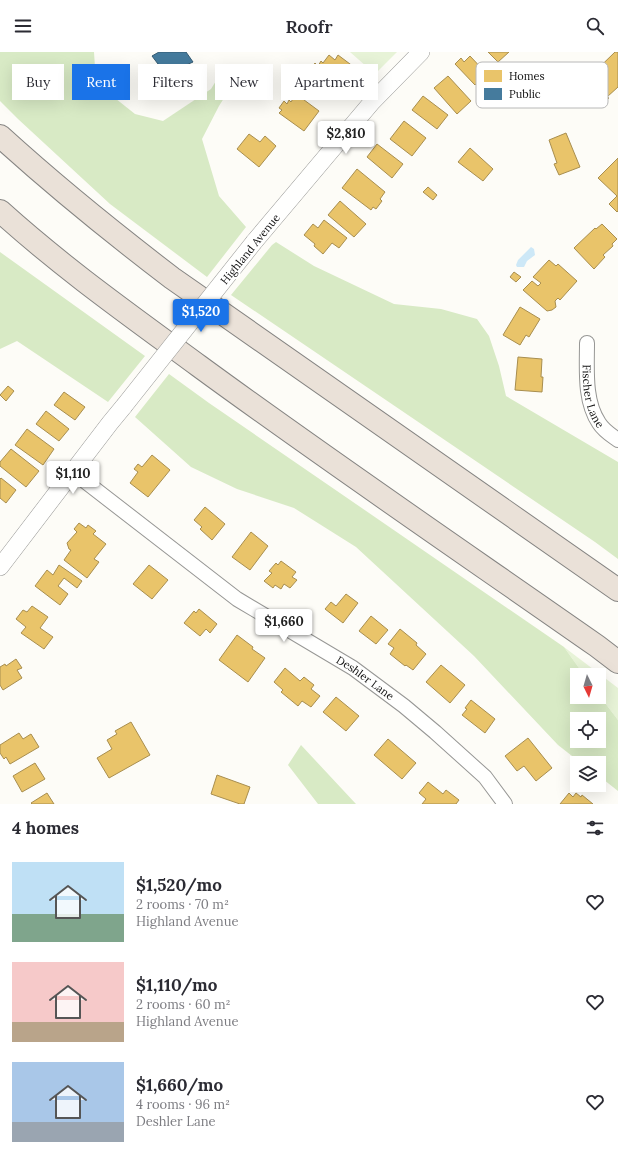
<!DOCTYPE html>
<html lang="en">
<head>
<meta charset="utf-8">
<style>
  :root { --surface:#fff; --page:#f7f7f7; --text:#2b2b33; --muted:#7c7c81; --accent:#1a73e8 }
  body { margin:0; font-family:Lora,serif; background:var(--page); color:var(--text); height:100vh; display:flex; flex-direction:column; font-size:15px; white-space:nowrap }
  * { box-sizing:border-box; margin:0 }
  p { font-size:13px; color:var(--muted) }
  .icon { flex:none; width:22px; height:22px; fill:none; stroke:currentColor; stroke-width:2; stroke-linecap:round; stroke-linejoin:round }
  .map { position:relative; height:752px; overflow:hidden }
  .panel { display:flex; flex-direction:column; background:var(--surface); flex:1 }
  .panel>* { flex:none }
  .top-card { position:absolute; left:12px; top:12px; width:400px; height:36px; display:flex; gap:8px }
  .needle { width:26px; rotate:175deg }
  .controls { position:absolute; left:570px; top:616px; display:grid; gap:8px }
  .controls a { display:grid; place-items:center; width:36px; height:36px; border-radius:0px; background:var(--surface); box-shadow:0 4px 16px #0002; font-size:20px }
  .price { position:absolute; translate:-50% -34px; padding:0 9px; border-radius:4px; background:#fff; color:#222; font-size:13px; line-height:26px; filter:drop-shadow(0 1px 2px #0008) }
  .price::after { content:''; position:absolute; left:50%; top:24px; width:12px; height:9px; margin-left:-6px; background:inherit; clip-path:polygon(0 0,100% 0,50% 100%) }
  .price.current { background:var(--accent); color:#fff }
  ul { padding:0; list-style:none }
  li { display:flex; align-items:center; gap:12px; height:100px; padding:0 12px }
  li span { display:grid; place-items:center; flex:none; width:112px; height:80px; border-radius:0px; color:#555 }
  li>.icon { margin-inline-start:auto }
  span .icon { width:48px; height:48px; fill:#fffc; stroke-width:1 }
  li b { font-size:17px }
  h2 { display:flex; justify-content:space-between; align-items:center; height:48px; padding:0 12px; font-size:17px }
  .chip { padding:0 14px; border-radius:0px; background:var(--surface); box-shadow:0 4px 16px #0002; font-size:14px; line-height:36px }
  .chip.current { background:var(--accent); color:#fff }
  header { display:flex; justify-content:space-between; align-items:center; height:52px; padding:0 12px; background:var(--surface); font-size:18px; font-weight:600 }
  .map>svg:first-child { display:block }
  .green { fill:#e7f3d7 }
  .forest { fill:#d8eac5; fill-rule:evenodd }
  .water { fill:#cde8f7 }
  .homes { fill:#e9c46a; stroke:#a88e4f }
  .public { fill:#457b9d; stroke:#355b73 }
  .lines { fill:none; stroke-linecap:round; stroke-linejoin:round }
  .minor-casing { stroke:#979795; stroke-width:16 }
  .tertiary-casing { stroke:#979795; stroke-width:18 }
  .motorway-casing { stroke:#858482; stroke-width:24 }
  .minor { stroke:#fffffe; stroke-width:14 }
  .tertiary { stroke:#fffffe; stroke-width:17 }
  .motorway { stroke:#eae1d8; stroke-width:22 }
  .tertiary-bridge-casing { stroke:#979795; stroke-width:18; stroke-linecap:butt }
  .tertiary-bridge { stroke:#fffffe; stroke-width:17 }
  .labels { text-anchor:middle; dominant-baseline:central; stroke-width:4; stroke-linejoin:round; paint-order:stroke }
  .street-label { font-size:11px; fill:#111; stroke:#fff }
  .key { fill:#fff; stroke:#b8b8b8; stroke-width:1 }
  .key-label { font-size:11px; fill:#111 }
</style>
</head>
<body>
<header><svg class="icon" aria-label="menu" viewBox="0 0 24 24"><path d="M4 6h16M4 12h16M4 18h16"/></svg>Roofr<svg class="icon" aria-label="search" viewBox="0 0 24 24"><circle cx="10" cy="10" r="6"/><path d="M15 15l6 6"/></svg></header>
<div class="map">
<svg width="618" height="752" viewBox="0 0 618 752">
  <rect width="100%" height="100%" fill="#fdfcf7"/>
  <path class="green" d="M350,0H397L375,22Z
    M564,595L618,636V668L599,643V623H584Z"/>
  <path class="forest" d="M0,0H94L96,31L135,62L163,69L211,37L219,24H238L219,54L202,87L219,144L246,175L207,225L110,152L18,67L0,49Z
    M276,190L314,214L394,252L441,257L477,267L489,284L499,314L506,344L618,410V507L595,490L231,243L272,193Z
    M0,200L145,304L108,350L17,289L0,297Z
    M169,322L209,351L564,595L584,623H577V645H599V643L618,668V739L599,724V711H581L558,693L474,604L356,495L294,456L237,437L191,415L135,365ZM577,667H599V689H577Z
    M301,693L356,752H318L288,713Z"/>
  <path class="water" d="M531,195L534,197L535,203L527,209L524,215H517L516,213L518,208Z"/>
  <path class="homes" d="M488,0H509L498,10Z
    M615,0H618V35L607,45L609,46L599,55L579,35Z
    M329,3L335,8L338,3L354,15L334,41L310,23L312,19L310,17L315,11L318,14L321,9L323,11Z
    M470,4L486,21L475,33L455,12L461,6L464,10Z
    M448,24L471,49L457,62L434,36Z
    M296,42L319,59L304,79L279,61L282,58L279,56L284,49L287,52L289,48L291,50Z
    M423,44L448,63L437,77L412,58Z
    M404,69L426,86L412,104L390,87Z
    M566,81L580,115L559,123L554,112L557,111L549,88Z
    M249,82L260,90L265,84L276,94L259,115L237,97Z
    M377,92L403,112L392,126L367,105Z
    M470,96L493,117L483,129L458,110Z
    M618,106V159L617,160L609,152L617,144L598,126Z
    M357,117L385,140L380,147L382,149L376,157L373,155L371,158L342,136Z
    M428,135L437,143L433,148L423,140Z
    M340,149L366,172L354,185L328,163Z
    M324,168L347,186L339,196L332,191L323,202L314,194L315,192L304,183L313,172L318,176Z
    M602,172L617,187L612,192L613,194L603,203L605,205L594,217L574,196L595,176L596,177Z
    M549,208L556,214L558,212L577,229L560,248L558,246L555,249L556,255L552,258L547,259L523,238L532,229L538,234L541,231L533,225Z
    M514,220L521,225L516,230L510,225Z
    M520,255L540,267L529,285L526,283L520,293L503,283Z
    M518,305L542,307L541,325H543L542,340L515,338Z
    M8,334L14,339L6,349L0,343Z
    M64,340L85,355L75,368L54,353Z
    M46,359L69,377L59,389L36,372Z
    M27,377L54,397L43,413L15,393Z
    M11,397L39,419L26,435L0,414V410Z
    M152,403L170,418L148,445L130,431L138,420L134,417L138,412L142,415Z
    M1,426L16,438L6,451L0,446V427Z
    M205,455L225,472L212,488L200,477L202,475L194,468Z
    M79,471L86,476L88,473L96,479L93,482L106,492L94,507L99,510L87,526L64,508L71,498L69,497L67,491L77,480L74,477Z
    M251,480L268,494L250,518L232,505Z
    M281,509L296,520L292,525L297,528L290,536L284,532L281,537L275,533L273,536L264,529L272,521L269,519L276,511L278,513Z
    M59,513L82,529L77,536L64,526L58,534L68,542L60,553L35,534L47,518L53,523Z
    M149,513L168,528L152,547L133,532Z
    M346,542L358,551L343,571L325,557L331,550L336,554Z
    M32,554L48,565L40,576L53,585L44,597L21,581L26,575L16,567L23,558L27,560Z
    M199,557L217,572L210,581L206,577L200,584L184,571L194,559L196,561Z
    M371,564L388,578L376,592L359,579Z
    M400,577L417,591L416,593L426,602L413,618L406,613L405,614L390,602L394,596L388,592Z
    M237,583L253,595L252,597L265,606L248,630L219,608Z
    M16,607L22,616L17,618L22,626L3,638L0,633V615L5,612L6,614Z
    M441,613L465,633L450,651L426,630Z
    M285,616L300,629L304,625L314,633L311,637L320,644L311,655L302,649L298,654L281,640L283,638L274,630Z
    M336,645L359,664L346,679L323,660Z
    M471,648L495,667L485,681L462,663L467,657L465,656Z
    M131,670L150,703L109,726L97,706L112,697L107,688L117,682L115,679Z
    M19,681L23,687L31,682L39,695L10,712L6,705L4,707L0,701V693Z
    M528,686L552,716L536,729L524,714L517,719L505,704Z
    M388,687L416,711L402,727L374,703Z
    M35,711L45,727L22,740L13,724Z
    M217,723L250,735L244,752H240L211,742Z
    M428,730L443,742L446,738L459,748L456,752H422L426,747L419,741Z
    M47,741L54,752H32L31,751Z
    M569,741L573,745L576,741L581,745L582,743L593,752H560Z"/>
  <path class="public" d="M159,0H186L193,10L177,17L175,15L171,17L158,12L152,4Z"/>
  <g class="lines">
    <g class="minor-casing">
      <g id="minor">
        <path id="s1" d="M587,291C587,317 584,349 599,371C604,379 611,383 618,388"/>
        <path id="s2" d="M73,420L237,547L353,616L404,654L435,680L485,725L505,752"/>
      </g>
    </g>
    <g class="tertiary-casing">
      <path id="tertiary" d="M254,190L372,50L421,0
        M0,515L110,371L124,354"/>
    </g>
    <g class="motorway-casing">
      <path id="motorway" d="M0,84C55,134 113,181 172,226L618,538
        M0,159C63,216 131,264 199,314C330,410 464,501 597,594L618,610"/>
    </g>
    <use href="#minor" class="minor"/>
    <use href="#tertiary" class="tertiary"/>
    <use href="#motorway" class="motorway"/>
    <g class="tertiary-bridge-casing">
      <path id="tertiary-bridge" d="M124,354L254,190"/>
    </g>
    <use href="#tertiary-bridge" class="tertiary-bridge"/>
  </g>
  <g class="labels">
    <g class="street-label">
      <text transform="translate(250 197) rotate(-51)">Highland Avenue</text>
      <text stroke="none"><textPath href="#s1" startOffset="54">Fischer Lane</textPath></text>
      <text stroke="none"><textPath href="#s2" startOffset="358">Deshler Lane</textPath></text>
    </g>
  </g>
  <rect x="476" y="10" width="132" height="46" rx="6" class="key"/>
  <rect x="484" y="18" width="18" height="12" fill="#e9c46a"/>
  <rect x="484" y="36" width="18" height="12" fill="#457b9d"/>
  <g class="key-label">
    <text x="509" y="28">Homes</text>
    <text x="509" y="46">Public</text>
  </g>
</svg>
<div class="controls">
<a><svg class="needle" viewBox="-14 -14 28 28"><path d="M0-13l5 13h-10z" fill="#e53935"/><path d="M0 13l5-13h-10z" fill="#7c7c81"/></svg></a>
<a><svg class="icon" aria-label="locate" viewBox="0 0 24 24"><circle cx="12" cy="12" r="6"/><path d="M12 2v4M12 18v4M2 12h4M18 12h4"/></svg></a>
<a><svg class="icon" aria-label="layers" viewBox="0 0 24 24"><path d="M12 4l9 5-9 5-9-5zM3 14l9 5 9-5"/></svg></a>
</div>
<b class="price" style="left:346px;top:103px">$2,810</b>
<b class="price current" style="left:201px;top:281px">$1,520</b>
<b class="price" style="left:73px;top:443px">$1,110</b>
<b class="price" style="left:284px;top:591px">$1,660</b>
<div class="top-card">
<a class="chip">Buy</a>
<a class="chip current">Rent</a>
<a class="chip">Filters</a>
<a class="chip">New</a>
<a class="chip">Apartment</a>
</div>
</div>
<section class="panel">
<h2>4 homes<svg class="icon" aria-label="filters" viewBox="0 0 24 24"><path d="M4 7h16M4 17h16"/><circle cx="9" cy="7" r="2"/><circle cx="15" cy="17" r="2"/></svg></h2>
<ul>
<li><span style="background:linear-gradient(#bfe0f5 65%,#7fa58c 0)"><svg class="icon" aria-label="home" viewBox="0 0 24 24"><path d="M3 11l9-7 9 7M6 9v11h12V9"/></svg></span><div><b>$1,520/mo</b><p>2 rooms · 70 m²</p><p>Highland Avenue</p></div><svg class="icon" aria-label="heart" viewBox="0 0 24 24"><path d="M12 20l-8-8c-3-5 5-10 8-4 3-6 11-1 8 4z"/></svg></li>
<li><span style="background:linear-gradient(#f6c9c9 75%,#b9a48a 0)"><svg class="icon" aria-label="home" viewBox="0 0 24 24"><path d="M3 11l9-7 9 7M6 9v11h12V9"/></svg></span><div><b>$1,110/mo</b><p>2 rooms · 60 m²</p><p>Highland Avenue</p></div><svg class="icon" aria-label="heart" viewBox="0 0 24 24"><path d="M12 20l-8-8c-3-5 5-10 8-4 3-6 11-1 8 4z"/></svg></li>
<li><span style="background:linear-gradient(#a9c7e8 75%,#9aa5b1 0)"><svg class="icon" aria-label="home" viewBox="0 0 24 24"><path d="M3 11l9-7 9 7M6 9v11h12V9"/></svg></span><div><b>$1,660/mo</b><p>4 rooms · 96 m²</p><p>Deshler Lane</p></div><svg class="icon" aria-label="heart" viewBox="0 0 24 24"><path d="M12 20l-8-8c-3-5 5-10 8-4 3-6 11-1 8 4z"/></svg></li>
</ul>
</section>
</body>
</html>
